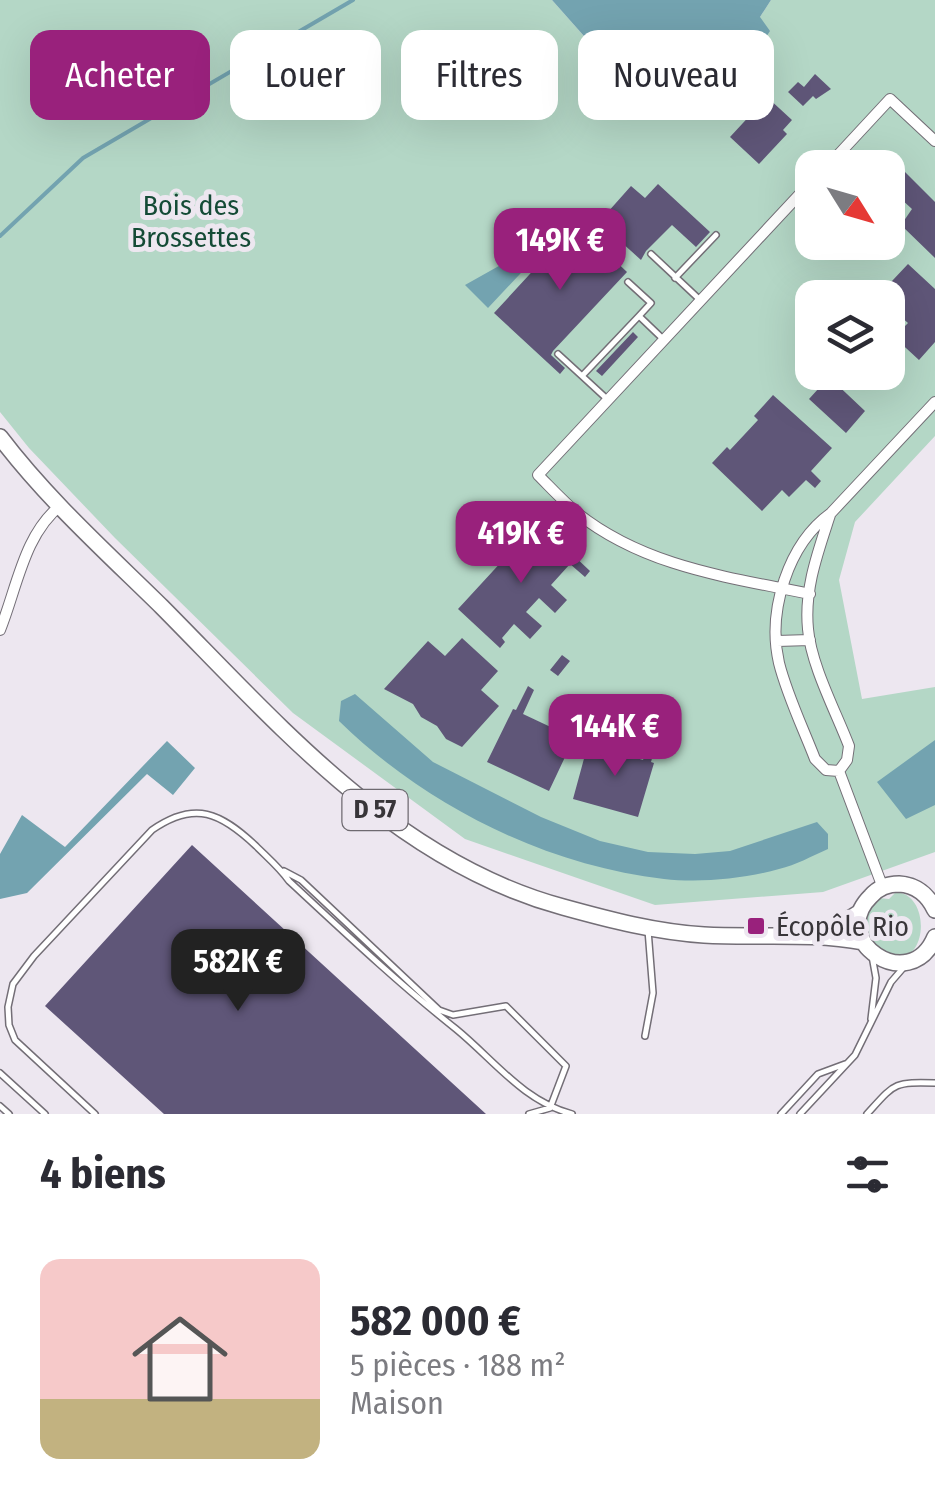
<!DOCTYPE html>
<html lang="fr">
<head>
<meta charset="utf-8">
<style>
  :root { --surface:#fff; --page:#f7f7f7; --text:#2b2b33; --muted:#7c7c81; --line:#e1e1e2; --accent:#99217c }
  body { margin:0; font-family:"Fira Sans Condensed",sans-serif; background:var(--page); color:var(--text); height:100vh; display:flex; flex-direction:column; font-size:38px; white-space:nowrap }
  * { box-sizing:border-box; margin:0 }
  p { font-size:32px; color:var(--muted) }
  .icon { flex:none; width:55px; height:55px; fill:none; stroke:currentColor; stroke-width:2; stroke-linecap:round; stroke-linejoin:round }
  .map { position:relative; height:1114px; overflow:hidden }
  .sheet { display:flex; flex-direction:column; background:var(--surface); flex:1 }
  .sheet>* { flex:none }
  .guide { position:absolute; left:30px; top:30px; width:875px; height:90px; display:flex; gap:20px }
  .needle { width:65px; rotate:127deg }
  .controls { position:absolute; left:795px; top:150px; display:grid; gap:20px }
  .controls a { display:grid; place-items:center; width:110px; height:110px; border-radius:20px; background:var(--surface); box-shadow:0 10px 40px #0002; font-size:50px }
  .price { position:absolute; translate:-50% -85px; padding:0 22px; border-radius:20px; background:var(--accent); color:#fff; font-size:32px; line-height:65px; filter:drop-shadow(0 2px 5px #0008) }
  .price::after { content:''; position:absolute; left:50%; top:60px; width:30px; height:22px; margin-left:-15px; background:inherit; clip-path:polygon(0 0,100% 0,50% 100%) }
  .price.selected { background:#222; color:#fff }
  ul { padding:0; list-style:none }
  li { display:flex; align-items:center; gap:30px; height:250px; padding:0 40px }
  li+li { border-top:2px solid var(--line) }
  li span { display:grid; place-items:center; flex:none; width:280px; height:200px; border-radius:20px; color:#555 }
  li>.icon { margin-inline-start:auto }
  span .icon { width:120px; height:120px; fill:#fffc; stroke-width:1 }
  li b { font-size:42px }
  h2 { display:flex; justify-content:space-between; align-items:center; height:120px; padding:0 40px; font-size:42px }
  .tag { padding:0 35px; border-radius:20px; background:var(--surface); box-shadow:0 10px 40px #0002; font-size:35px; line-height:90px }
  .tag.selected { background:var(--accent); color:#fff }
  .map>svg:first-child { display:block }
  .green { fill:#b4d7c6; fill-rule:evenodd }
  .water { fill:#73a3b0 }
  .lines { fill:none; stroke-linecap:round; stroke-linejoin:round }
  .stream { stroke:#73a3b0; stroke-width:4 }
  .building { fill:#5f5678 }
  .lane-casing { stroke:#736e76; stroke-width:8 }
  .street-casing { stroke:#736e76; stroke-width:12 }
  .primary-casing { stroke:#736e76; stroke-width:18 }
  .lane { stroke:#fff; stroke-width:5 }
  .street { stroke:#fff; stroke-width:10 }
  .primary { stroke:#fff; stroke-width:15 }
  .poi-dot { fill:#99217c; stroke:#ede7f0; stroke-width:4 }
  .labels { text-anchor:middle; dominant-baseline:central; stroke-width:10; stroke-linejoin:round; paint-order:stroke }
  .shield { fill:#ede7f0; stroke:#6e6a70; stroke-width:2.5 }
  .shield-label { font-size:25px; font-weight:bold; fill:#383539 }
  .park-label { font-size:28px; fill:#144b36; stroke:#ede7f0 }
  .poi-label { font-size:28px; fill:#383539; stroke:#ede7f0; text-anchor:start }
</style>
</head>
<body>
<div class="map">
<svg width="935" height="1114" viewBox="0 0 935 1114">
  <rect width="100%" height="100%" fill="#ede7f0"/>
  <path class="green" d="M0,0H552L637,96L657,79L669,83L760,17L771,0H935V436L855,522L839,580L862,699L935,687V852L823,892L655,905L465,839L293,713L115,538L29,448L0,412ZM812,168H888V242H812ZM812,298H888V372H812Z
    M896,892C935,895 926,978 884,952C877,947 871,943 868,934C863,920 870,908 879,898L889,899Z"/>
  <path class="water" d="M552,0H771L760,17L770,31C746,69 717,80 676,99L669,84L657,79L638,97Z
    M549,238L551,241L488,308L465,285Z
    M355,694L433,762L541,817L600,841L648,852L695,854L730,851L817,822L828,834V849C812,856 796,865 779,869C745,879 699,883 664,879C544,865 425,805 339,721L341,701Z
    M935,740V805L906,819L877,782Z
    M167,741L195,768L173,795L147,774L27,893L0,899V854L22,815L65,847Z"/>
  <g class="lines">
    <path class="stream" d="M0,236L83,158L353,0"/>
  </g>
  <path class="building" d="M815,74L831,89L816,99L813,96L803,106L788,92L798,82L804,87Z
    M767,97L792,120L783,130L787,134L759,164L730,137Z
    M885,152L935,202V258L901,225L912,209L888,187V168H870Z
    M658,184L710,232L696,247L672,225L646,251L641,260L599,222L631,186L645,198Z
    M576,224L627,272L553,351L551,355L565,368L560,374L494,313Z
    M908,264L935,289V342L919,360L894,337L908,323L892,309L888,314V298H876Z
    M633,332L638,337L602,376L596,371Z
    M829,377L865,411L846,433L809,399Z
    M773,395L832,448L811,471L821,481L815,488L806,480L789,497L782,490L762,511L712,463L727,447L730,450L758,420L754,416Z
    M538,522L590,571L585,577L570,564L551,585L567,600L555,613L539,598L526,612L542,626L530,639L514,624L502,638L505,642L500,648L458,609Z
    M462,638L498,671L481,690L499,706L462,747L446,739L437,726L421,717L413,704L384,689L428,641L445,656Z
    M562,655L570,661L558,676L550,670Z
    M528,686L534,690L523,714L574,738L549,791L487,762L513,709L516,710Z
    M650,739L657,741L651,762L654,763L638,817L573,799L588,744L643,760Z
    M192,845L486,1114H164L45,1006Z"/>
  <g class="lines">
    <g class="lane-casing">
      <path id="lane" d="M651,254L699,299
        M675,278L716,235
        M628,282L651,303L639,316
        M558,354L582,376
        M607,399L582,376L639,316L662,338
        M284,871L301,880L439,1010L453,1015L506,1006L566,1066L550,1108L529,1114
        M871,1019L876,978L872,956
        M645,1036L653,993L648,930
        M0,1073L45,1114
        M0,1106L9,1114
        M95,1114L15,1040L9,1025L8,1007L13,984L34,956L152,830C195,800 221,813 256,846C268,858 280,868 289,881C344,932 398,983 456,1029C494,1060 523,1101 572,1114
        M781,1114L818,1074L845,1064
        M800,1114L855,1055L891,982L904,967
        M867,1114C895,1083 893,1082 935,1083"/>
    </g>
    <g class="street-casing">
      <path id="street" d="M826,168L890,99L935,141
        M830,515C818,552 804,589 808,629C811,665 836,712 849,746L847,760L839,771
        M810,594C728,577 645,567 577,513C564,502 551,488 538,475L812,181
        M0,630C17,588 24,534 61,505
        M777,641L810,640
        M839,771L826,770L815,759C803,728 787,695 779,663C767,611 788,544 831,513L935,402
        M839,771L883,888"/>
    </g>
    <g class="primary-casing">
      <path id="primary" d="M0,437C47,499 107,553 162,607C279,725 396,862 563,907C610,920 656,932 704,935C757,938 812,932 863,942
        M935,910C928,895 916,885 899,884C888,884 878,888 871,896C826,940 910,997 935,937
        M814,931L841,924L860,912"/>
    </g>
    <use href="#lane" class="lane"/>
    <use href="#street" class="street"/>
    <use href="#primary" class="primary"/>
  </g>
  <rect class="poi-dot" x="746" y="916" width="20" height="20" rx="5"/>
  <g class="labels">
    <rect class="shield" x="342.5" y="790" width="65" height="40" rx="8"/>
    <g class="shield-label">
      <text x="375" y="810">D 57</text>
    </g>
    <g class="park-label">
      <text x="191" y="205">Bois des<tspan x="191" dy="32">Brossettes</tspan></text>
    </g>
    <g class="poi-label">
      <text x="776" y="926">Écopôle Rio</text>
    </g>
  </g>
</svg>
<div class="controls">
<a><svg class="needle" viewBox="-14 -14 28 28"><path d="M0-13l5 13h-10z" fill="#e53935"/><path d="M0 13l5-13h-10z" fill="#7c7c81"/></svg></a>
<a><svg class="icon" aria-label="layers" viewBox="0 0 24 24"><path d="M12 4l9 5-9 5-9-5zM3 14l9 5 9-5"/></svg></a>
</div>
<b class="price" style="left:560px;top:293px">149K €</b>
<b class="price" style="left:521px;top:586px">419K €</b>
<b class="price" style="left:615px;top:779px">144K €</b>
<b class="price selected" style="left:238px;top:1014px">582K €</b>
<div class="guide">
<a class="tag selected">Acheter</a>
<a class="tag">Louer</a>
<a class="tag">Filtres</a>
<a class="tag">Nouveau</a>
</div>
</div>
<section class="sheet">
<h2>4 biens<svg class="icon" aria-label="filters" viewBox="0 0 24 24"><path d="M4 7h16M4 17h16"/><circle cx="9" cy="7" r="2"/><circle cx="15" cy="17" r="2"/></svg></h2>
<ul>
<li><span style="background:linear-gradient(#f6c9c9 70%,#c2b280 0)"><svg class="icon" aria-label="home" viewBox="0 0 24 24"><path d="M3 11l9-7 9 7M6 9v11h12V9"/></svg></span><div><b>582 000 €</b><p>5 pièces · 188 m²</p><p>Maison</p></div></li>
</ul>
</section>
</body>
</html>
